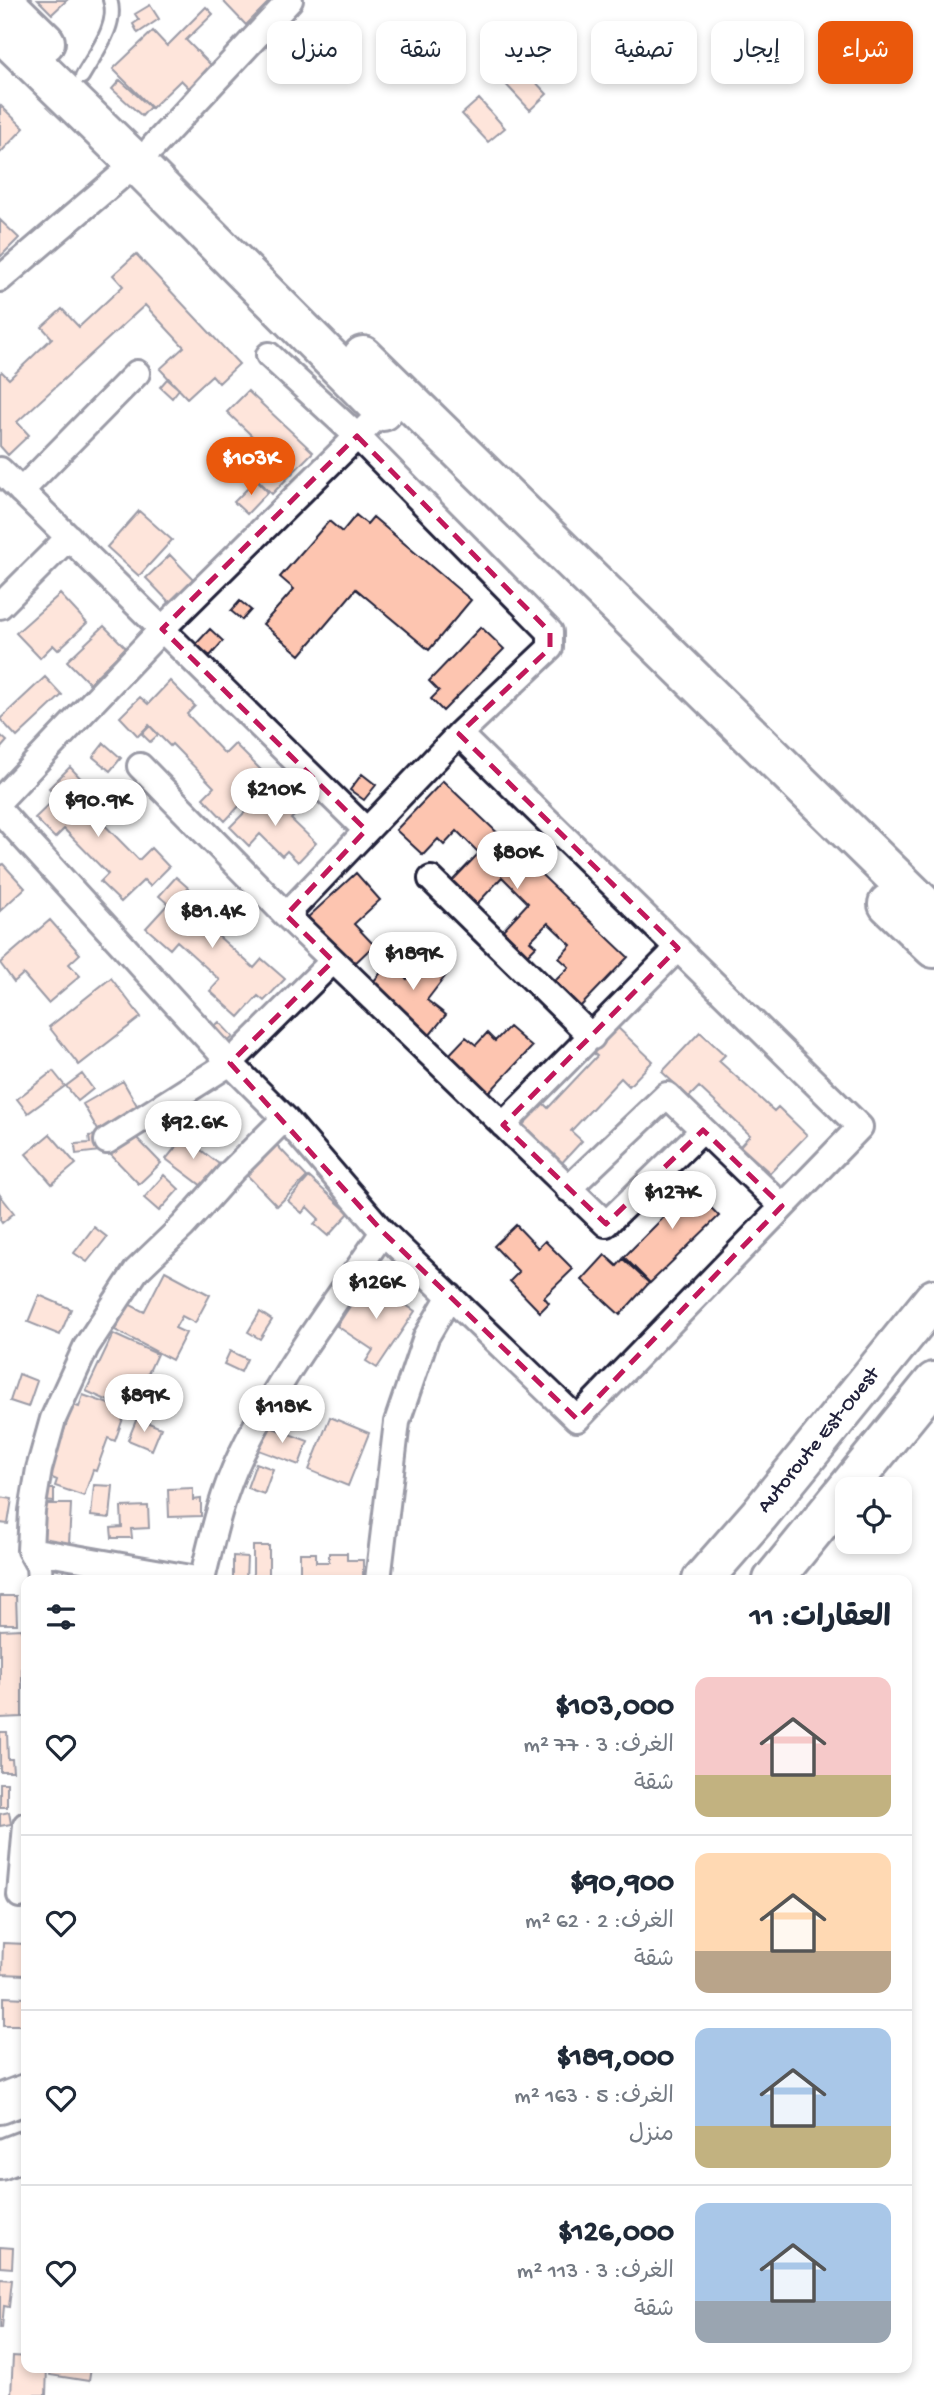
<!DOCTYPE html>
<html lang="ar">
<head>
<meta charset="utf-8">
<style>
  :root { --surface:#fff; --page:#f6f6f7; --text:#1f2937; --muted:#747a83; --line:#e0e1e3; --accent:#ea580c }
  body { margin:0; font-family:"Gochi Hand","Playpen Sans Arabic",sans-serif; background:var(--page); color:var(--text); direction:rtl; height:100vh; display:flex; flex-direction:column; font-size:26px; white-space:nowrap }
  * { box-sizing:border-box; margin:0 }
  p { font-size:23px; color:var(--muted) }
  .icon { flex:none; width:38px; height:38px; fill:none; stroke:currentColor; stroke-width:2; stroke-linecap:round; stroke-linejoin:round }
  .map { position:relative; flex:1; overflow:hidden; direction:ltr }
  .panel { position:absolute; left:21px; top:1575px; width:891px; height:798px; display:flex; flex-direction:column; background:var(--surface); border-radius:14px; box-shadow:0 4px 10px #0003; direction:rtl }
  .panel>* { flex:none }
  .hud { position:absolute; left:21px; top:21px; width:892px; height:63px; direction:rtl; display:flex; gap:14px }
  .buttons { position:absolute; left:835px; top:1477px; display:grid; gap:14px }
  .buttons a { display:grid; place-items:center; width:77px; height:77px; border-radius:14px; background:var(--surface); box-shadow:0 4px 10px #0003; font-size:35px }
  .price { position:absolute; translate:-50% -60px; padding:0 16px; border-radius:24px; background:#fff; color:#222; font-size:23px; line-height:46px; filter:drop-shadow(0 2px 4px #0008) }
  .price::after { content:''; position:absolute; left:50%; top:42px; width:21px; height:16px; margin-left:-10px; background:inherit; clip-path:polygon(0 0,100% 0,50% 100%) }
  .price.selected { background:var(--accent); color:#fff }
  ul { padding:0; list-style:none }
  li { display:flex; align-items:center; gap:21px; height:175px; padding:0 21px }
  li+li { border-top:2px solid var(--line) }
  li span { display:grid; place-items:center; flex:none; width:196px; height:140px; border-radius:14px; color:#555 }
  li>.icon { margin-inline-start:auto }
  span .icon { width:84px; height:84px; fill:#fffc; stroke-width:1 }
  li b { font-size:30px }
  h2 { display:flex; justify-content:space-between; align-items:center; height:84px; padding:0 21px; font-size:30px }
  .tag { padding:0 24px; border-radius:14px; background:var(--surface); box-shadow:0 4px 10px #0003; font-size:24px; line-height:63px }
  .tag.selected { background:var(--accent); color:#fff }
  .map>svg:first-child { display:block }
  .building { fill:#fdc5b0; stroke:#22223b; stroke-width:2 }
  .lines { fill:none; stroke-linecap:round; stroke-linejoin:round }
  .lane-casing { stroke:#22223b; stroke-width:18 }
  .street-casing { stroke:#22223b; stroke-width:30 }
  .primary-casing { stroke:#22223b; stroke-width:44 }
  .highway-casing { stroke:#22223b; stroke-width:44 }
  .lane { stroke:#fff; stroke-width:12 }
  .street { stroke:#fff; stroke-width:24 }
  .primary { stroke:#fff; stroke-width:38 }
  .highway { stroke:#fff; stroke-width:38 }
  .marked { fill:none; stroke:#c2185b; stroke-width:5; stroke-dasharray:14 9; stroke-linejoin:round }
  .labels { text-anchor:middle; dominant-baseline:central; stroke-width:6; stroke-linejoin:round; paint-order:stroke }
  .street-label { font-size:21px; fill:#22223b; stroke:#fff }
</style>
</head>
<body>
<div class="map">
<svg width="934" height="2395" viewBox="0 0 934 2395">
  <rect width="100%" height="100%" fill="#fff"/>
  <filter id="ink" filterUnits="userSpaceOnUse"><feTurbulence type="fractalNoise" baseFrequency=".0143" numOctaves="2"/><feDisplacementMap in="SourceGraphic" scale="14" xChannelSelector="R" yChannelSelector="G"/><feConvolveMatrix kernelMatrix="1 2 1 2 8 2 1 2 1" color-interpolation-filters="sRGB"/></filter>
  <g filter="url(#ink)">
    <path class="building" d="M38,0H67L52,14Z
      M222,0H271L246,25Z
      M150,5L159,19L138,33L133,24L139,20L135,14Z
      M206,7L213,14L186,40L212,66L189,88L181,80L152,108L113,69L153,31L167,46Z
      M499,43L547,94L530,110L500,78L508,71L489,52Z
      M120,80L150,107L142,116L112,89Z
      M479,99L505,128L488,142L462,114Z
      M0,105L24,128L0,153Z
      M0,220L19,238L0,257Z
      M136,254L239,364L219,383L212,375L187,398L160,369L184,347L145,305L17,422L29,435L8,455L0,446V373L2,372L9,379L52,338L42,327L62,309L79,327L123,286L113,275Z
      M167,379L179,389L172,398L160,387Z
      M248,391L313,452L272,494L256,478L275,458L227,412Z
      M256,480L268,492L247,514L234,502Z
      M139,511L172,540L139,576L107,547Z
      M356,515L367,524L373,517L471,600L429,650L356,589L300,655L263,624L294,589L280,577L329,521L342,532Z
      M170,555L195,581L171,604L146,578Z
      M60,594L87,623L58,650L53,645L40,658L16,633Z
      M240,601L251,610L242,620L231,611Z
      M104,626L126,648L89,683L67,661Z
      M481,627L504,649L443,711L431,699L439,691L429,681Z
      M210,629L223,641L210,656L196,644Z
      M45,677L62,695L17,737L0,719Z
      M170,681L195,706L187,714L225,754L235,744L262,771L239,793L245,800L225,821L203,798L214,787L172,744L170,746L149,725L138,736L120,717L140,697L148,704Z
      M150,726L158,735L150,742L142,734Z
      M0,735L7,741L0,749Z
      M104,743L121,758L110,771L93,757Z
      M70,767L88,786L77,797L139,860L151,848L169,867L150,886L144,880L121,902L100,882L108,874L64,829L55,838L35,818L57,797L49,788Z
      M362,774L376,785L364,800L350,790Z
      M443,781L628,957L579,1008L553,983L569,967L559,958L571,945L548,923L530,941L536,946L527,955L502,931L528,903L502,877L477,904L452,881L479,853L457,831L444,845L438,839L423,855L396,830Z
      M280,791L300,810L291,819L316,843L298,862L287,851L282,856L260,834L249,846L230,827L251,806L258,813Z
      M3,864L25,888L0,911V866Z
      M356,873L380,900L354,924L374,945L351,967L306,919Z
      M176,877L209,906L198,918L254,968L262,959L285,979L264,1001L258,996L239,1017L210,991L220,980L177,941L170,949L146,928L168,904L159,896Z
      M50,920L80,954L69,964L80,976L48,1003L23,974L14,982L0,963Z
      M428,953L450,970L427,1000L446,1015L429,1036L368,988L388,964L407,979Z
      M111,978L141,1017L79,1065L49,1027Z
      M219,1022L233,1037L220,1049L206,1034Z
      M615,1025L653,1061L629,1086L621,1078L571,1131L582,1141L558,1167L516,1127L541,1101L548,1108L597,1056L591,1051Z
      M509,1027L532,1047L485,1097L445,1059L466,1037L476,1045L487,1033L495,1041Z
      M700,1032L725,1055L719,1061L774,1111L778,1107L807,1135L770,1173L740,1146L750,1135L699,1087L689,1097L662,1072Z
      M53,1071L65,1086L28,1113L17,1099Z
      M82,1074L93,1089L78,1101L66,1086Z
      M123,1081L143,1116L103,1139L83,1104Z
      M131,1132L161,1163L139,1184L109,1153Z
      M50,1134L76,1164L52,1184L26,1154Z
      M99,1135L101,1151L76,1154L75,1144L90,1143L89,1136Z
      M184,1137L219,1164L202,1186L166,1159Z
      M272,1140L307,1177L277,1206L242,1170Z
      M164,1175L179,1189L159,1211L144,1198Z
      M309,1177L349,1213L328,1236L314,1224L319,1219L307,1207L302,1213L288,1201Z
      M682,1178L719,1216L650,1283L624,1257L667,1214L656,1203Z
      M0,1195L14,1213L2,1223L0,1220Z
      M516,1225L538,1248L545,1241L573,1269L544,1297L549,1303L540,1312L510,1281L519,1272L494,1246Z
      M94,1227L107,1237L87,1262L74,1253Z
      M605,1255L617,1266L623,1259L649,1283L620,1315L582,1280Z
      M165,1271L210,1295L195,1323L182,1316L175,1328L186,1333L172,1360L115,1330L129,1304L144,1312Z
      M367,1280L415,1311L377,1368L366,1361L373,1350L337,1326Z
      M39,1295L71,1309L60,1335L28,1322Z
      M260,1312L272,1320L260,1339L248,1332Z
      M113,1334L157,1354L131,1411L86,1391Z
      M230,1351L247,1359L241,1372L224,1364Z
      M19,1374L37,1381L28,1407L10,1401Z
      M83,1395L126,1410L115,1441L108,1438L96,1471L93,1470L84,1496L55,1486L57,1480L48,1476L73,1405L79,1407Z
      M330,1417L369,1433L348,1486L309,1470Z
      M137,1418L161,1428L152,1450L128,1440Z
      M265,1425L308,1441L299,1465L256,1449Z
      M256,1463L273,1469L264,1494L247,1488Z
      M94,1485L113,1486L110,1518L91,1516Z
      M193,1488V1500L201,1499V1516L169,1517L168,1489Z
      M44,1489H54V1502L43,1501Z
      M0,1497L12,1499L8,1524L0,1523Z
      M45,1504H71L69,1545L43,1544Z
      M148,1506L149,1528L131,1529L132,1538H112L111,1528L122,1527L121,1507Z
      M253,1546H269V1580H253Z
      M300,1553H316V1562H329V1553H347V1560H363V1577H356V1580H300Z
      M233,1556L247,1557L246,1580H233Z
      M0,1596H16L17,1624H0Z
      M22,1629V1717L0,1718V1630Z
      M0,1732H7L8,1759H12L13,1771H0Z
      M0,1783H7V1807H0Z
      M9,1812L11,1824L0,1826V1814Z
      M3,1943L26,1944V1975L2,1974Z
      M4,1997L26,1998V2025H4Z
      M0,2247L13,2248L12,2268L0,2267Z
      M0,2279L12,2280L9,2307L4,2306L2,2328H0Z
      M13,2356L26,2357V2368H47L46,2395H11Z
      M51,2368H91L89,2381L50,2375Z"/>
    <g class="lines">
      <g class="lane-casing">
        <path id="lane" d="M82,77C94,55 119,25 110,0"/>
      </g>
      <g class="street-casing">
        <path id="street" d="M153,147L290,0
          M0,279L136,163
          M269,355L357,436L550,632V648L459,734
          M0,470L366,830
          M21,491L137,373
          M0,606L69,537
          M140,766L286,915L606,1224L703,1130
          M0,800L162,629L383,411
          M0,811L230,1063L285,1118L383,1232L577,1419L860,1127L459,734L286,915
          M431,879L592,1037
          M503,1125L678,948
          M107,1141L230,1063L333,961
          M568,1189L667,1095L782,1206
          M30,1550L202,1580
          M40,1580L39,1566L30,1550L32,1511L39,1469L53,1419L86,1347L136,1271L183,1226L232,1171L285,1118
          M202,1580C212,1539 221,1496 240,1457C278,1377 334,1305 383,1232
          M378,1580L397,1422L426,1337L450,1296
          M20,1895L26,1825"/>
      </g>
      <g class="primary-casing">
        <path id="primary" d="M2,0L45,42
          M0,31L136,163L383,411"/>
      </g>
      <g class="highway-casing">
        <g id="highway">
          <path d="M363,356L934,915"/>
          <path d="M888,904L934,948"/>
          <path id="s1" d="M702,1580L759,1515L934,1299"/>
          <path d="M773,1580L934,1382"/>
          <path d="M0,2104L26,2094"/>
          <path d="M0,2160L26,2150"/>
        </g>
      </g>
      <use href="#lane" class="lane"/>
      <use href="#street" class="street"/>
      <use href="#primary" class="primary"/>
      <use href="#highway" class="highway"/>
    </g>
  </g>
  <path d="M0 0H934V2395H0ZM357,436L550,632V648L459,734L678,948L503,1125L606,1224L703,1130L782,1206L577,1419L383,1232L230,1063L333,961L286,915L366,830L162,629Z" fill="#fff" fill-opacity=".55" fill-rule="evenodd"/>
  <path class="marked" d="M357,436L550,632V648L459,734L678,948L503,1125L606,1224L703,1130L782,1206L577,1419L383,1232L230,1063L333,961L286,915L366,830L162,629Z"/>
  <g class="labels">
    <g class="street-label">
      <text stroke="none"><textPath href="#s1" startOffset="182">Autoroute Est-Ouest</textPath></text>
    </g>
  </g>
</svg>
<div class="buttons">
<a><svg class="icon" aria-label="locate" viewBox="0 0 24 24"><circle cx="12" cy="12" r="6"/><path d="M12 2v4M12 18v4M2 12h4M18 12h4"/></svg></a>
</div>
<b class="price selected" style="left:251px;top:497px">$103K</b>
<b class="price" style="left:275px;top:828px">$210K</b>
<b class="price" style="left:98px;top:839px">$90.9K</b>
<b class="price" style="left:517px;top:891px">$80K</b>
<b class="price" style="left:212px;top:950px">$81.4K</b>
<b class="price" style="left:413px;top:992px">$189K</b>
<b class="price" style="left:193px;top:1161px">$92.6K</b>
<b class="price" style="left:672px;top:1231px">$127K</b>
<b class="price" style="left:376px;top:1321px">$126K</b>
<b class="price" style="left:144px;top:1434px">$89K</b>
<b class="price" style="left:282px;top:1445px">$118K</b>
<div class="hud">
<a class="tag selected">شراء</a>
<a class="tag">إيجار</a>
<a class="tag">تصفية</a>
<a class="tag">جديد</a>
<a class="tag">شقة</a>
<a class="tag">منزل</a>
</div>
<section class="panel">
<h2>العقارات: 11<svg class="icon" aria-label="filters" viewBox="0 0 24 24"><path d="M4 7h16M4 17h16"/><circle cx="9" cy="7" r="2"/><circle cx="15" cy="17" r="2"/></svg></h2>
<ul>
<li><span style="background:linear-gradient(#f6c9c9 70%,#c2b280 0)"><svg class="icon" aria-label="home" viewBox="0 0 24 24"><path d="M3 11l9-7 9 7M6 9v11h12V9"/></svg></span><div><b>$103,000</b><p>الغرف: 3 · 77 m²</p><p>شقة</p></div><svg class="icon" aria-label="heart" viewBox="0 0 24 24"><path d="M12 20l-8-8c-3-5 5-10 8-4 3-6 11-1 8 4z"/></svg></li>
<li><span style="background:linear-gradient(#ffd9b3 70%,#b9a48a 0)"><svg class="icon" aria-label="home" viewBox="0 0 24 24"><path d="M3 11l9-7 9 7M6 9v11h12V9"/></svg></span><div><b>$90,900</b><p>الغرف: 2 · 62 m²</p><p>شقة</p></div><svg class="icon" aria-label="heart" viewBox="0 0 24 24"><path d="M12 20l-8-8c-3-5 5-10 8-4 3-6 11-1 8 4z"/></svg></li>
<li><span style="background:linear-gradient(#a9c7e8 70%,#c2b280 0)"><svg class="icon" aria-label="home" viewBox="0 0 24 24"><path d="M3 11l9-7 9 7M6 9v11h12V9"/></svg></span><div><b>$189,000</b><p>الغرف: 5 · 163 m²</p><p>منزل</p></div><svg class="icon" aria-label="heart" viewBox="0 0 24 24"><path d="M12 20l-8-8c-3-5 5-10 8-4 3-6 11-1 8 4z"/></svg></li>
<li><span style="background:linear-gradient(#a9c7e8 70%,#9aa5b1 0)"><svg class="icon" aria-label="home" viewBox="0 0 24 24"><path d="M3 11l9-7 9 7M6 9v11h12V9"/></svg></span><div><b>$126,000</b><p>الغرف: 3 · 113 m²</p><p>شقة</p></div><svg class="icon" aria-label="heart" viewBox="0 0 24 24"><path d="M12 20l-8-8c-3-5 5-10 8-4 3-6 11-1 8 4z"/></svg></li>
</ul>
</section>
</div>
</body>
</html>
